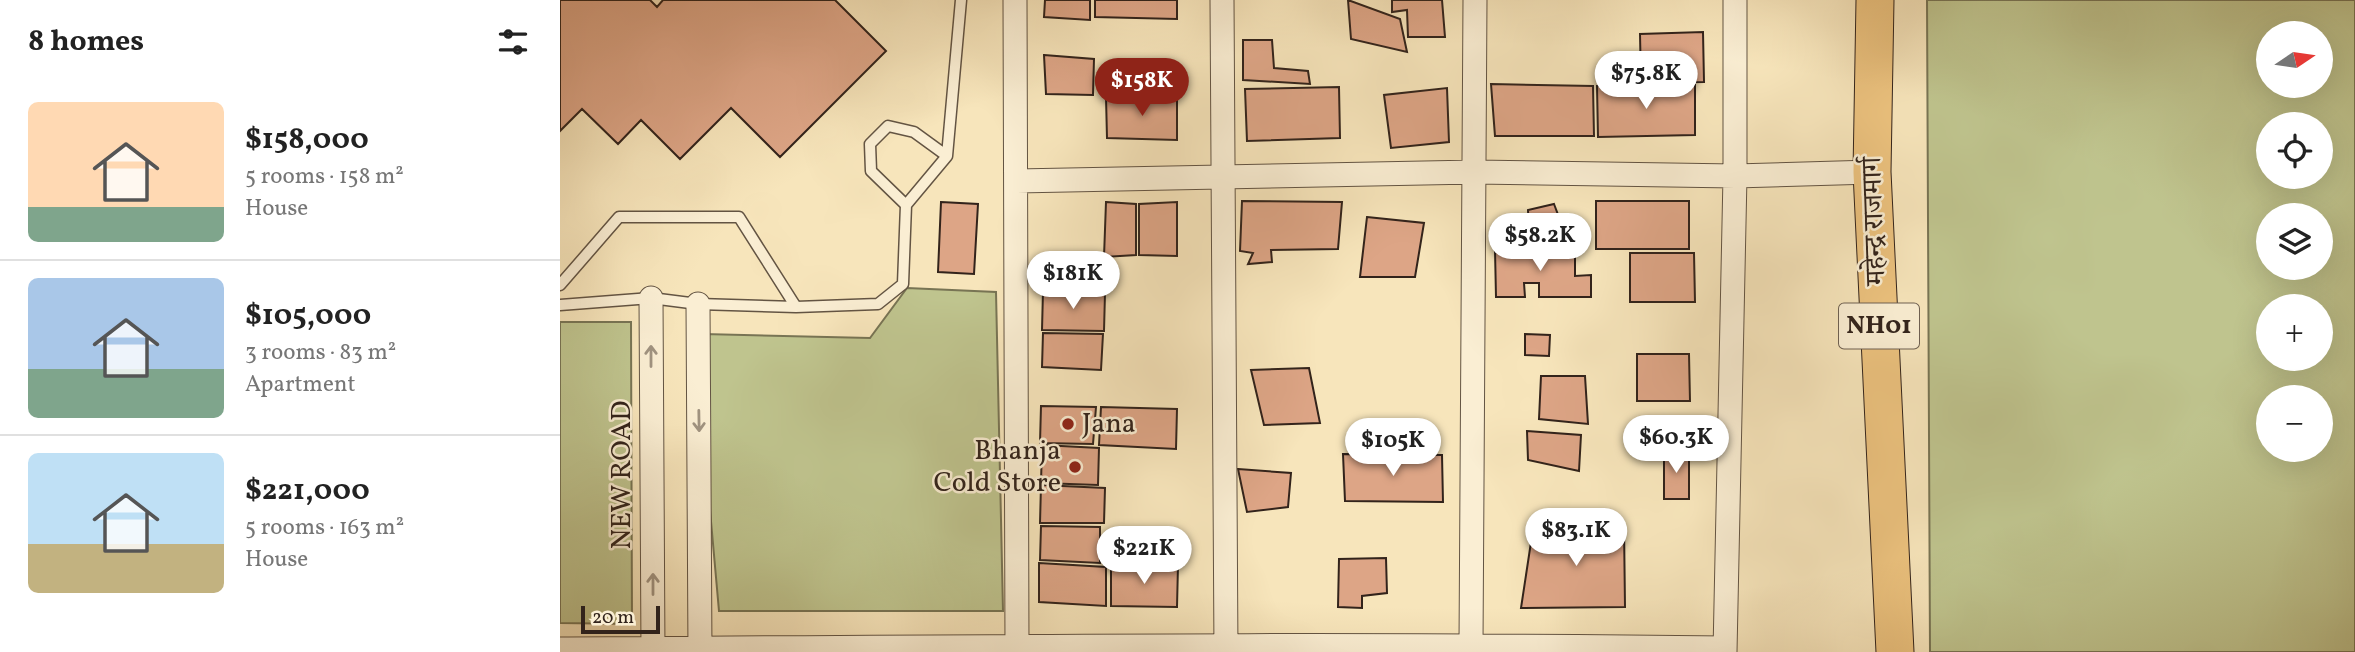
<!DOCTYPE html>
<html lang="en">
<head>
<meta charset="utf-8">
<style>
  :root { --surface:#fff; --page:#f6f6f6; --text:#222; --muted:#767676; --line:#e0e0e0; --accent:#8f2418 }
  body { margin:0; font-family:Vollkorn,"Noto Serif Devanagari",serif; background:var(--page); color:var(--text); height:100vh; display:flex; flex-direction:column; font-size:26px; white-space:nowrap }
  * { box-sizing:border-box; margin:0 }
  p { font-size:23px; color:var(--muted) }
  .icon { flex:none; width:38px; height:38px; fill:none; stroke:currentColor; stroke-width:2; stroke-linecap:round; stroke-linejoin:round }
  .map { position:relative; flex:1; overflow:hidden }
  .side { display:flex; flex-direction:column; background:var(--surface); width:560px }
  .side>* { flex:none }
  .needle { width:46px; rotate:77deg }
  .tools { position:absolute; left:1696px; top:21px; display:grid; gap:14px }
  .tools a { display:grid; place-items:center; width:77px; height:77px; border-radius:50%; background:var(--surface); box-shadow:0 7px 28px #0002; font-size:35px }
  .scale { position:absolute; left:21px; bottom:18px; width:79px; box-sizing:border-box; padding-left:7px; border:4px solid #32231b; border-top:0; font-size:19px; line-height:24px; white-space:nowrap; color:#32231b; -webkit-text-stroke:5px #faeed3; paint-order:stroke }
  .price { position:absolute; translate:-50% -60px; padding:0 16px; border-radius:24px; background:#fff; color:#222; font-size:23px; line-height:46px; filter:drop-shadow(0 2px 4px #0008) }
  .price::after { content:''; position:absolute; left:50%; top:42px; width:21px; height:16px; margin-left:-10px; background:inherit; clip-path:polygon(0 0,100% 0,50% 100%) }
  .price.active { background:var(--accent); color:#fff }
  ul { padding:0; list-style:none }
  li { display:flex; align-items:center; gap:21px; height:175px; padding:0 28px }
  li+li { border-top:2px solid var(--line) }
  li span { display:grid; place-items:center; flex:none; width:196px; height:140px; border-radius:10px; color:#555 }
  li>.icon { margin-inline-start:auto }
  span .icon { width:84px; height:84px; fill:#fffc; stroke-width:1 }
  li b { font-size:30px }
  h2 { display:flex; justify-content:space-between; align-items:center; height:84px; padding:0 28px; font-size:30px }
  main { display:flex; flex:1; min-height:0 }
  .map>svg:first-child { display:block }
  .green { fill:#bfc48e; stroke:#787454; stroke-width:2; fill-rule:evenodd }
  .building { fill:#dda586; stroke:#32231b; stroke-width:2 }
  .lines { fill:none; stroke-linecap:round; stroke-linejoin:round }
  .service-casing { stroke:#635443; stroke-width:13 }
  .minor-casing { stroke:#635443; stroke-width:25 }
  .trunk-casing { stroke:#32231b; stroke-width:39 }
  .service { stroke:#faeed3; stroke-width:10 }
  .minor { stroke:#faeed3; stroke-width:23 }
  .trunk { stroke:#ecc27e; stroke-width:37 }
  .oneway { stroke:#a09380 }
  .poi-dot { fill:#8f2418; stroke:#faeed3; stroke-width:2.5 }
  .labels { text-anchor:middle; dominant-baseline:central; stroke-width:5; stroke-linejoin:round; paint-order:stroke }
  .shield { fill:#faeed3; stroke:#6e6052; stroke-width:2 }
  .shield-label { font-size:26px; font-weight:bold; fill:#32231b }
  .street-label { font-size:28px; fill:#32231b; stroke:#faeed3 }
  .poi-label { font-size:28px; fill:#32231b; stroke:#faeed3; text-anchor:start }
</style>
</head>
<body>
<main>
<section class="side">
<h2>8 homes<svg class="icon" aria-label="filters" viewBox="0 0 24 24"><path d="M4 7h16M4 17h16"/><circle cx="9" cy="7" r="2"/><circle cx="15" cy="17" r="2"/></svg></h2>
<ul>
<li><span style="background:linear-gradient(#ffd9b3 75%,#7fa58c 0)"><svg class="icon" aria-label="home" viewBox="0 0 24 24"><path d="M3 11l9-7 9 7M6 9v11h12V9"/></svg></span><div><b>$158,000</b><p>5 rooms · 158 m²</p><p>House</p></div></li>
<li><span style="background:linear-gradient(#a9c7e8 65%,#7fa58c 0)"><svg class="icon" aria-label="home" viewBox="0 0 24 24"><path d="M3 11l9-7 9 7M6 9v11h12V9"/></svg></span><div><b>$105,000</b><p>3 rooms · 83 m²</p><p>Apartment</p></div></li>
<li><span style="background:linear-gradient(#bfe0f5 65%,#c2b280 0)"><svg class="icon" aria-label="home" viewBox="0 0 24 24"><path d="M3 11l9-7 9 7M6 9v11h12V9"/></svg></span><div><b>$221,000</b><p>5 rooms · 163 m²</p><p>House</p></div></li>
</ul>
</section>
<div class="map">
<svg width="1795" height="652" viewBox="0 0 1795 652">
  <rect width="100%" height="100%" fill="#f7e5bb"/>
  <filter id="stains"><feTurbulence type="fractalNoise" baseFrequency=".00286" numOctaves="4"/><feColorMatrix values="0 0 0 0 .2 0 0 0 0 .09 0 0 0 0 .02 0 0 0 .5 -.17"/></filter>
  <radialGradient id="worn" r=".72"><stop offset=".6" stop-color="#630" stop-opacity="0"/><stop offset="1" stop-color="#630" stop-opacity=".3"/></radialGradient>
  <path class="green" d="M1367,0H1795V652H1370ZM1708,33H1760V86H1708ZM1708,124H1760V177H1708ZM1708,215H1760V268H1708ZM1708,306H1760V359H1708ZM1708,397H1760V450H1708Z
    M347,288L436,292L443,611H159L150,510L144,334L310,338Z
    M0,322H71L72,624L0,623Z"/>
  <path class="building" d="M0,0H90L97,7L103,0H275L326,51L220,157L171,108L120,159L81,120L58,144L22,109L0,131Z
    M485,0H530V20L484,17Z
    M535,0H617V19L535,17Z
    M788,0L840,19L847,52L791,39Z
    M832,0H882L885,37H848L847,10L832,12Z
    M1143,32L1144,82L1081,83L1080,34Z
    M683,40H712L714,68L748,71L750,84L683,80Z
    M484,55L534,59L533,95L486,94Z
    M931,84L1033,86L1034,136H935Z
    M1135,85V135L1038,137L1037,86Z
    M779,87L780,138L687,141L685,89Z
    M887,88L889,142L831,148L824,95Z
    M546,97L617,98V140L547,138Z
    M682,201L782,202L778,249L711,250L712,262L688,264L693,253L680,251Z
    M1036,201H1129V249H1036Z
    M381,202L418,204L414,274L378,272Z
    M546,202L576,204V255L544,257Z
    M617,202V256L579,255V204Z
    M994,204L1009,244L989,243L980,229L969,232L968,210Z
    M807,217L864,223L855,277H800Z
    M1015,249V276L1031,275V297H979V283H964L965,297H936L935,250Z
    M1070,253H1134L1135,302H1070Z
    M483,291L545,293L544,331L482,330Z
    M483,333L543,334L541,370L482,367Z
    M965,334L990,335L989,356L965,355Z
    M1077,354H1129L1130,401H1077Z
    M749,368L760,423L704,425L691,370Z
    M981,376H1025L1028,424L979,419Z
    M481,406L536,407L533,444L480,443Z
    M541,407L617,409L616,449L539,445Z
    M967,431L1021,435L1019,471L968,460Z
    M482,445L539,448L538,485L481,483Z
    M1104,451H1129V499H1104Z
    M783,454L882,455L883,502L785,501Z
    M678,469L731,473L728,507L687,512Z
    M481,485L545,488L544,523H480Z
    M481,526L540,527V563L480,560Z
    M1064,526L1065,607L961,608L973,529Z
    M826,558L827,593L802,596V608L778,607L779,559Z
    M479,563L546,567V606L479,602Z
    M551,565H618L617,607L551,606Z"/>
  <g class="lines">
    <g class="service-casing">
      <path id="service" d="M346,205L387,156L401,0
        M0,285L59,217H179L236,307L318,304L343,284L346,205L311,171L310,144L328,126L354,132L387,156
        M0,305L91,298L138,304L236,307"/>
    </g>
    <g class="minor-casing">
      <path id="minor" d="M455,0L457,647
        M662,0L666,652
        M457,181L915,172L1175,176L1312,172
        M91,298L93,652
        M138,304L140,652
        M911,645L915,0
        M0,649C388,647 777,643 1165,648
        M1165,652L1175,176V0"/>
    </g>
    <g class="trunk-casing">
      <path id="trunk" d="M1315,0L1312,172L1335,652"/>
    </g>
    <use href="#service" class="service"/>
    <use href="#minor" class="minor"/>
    <use href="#trunk" class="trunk"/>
  </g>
  <defs><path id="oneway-shaft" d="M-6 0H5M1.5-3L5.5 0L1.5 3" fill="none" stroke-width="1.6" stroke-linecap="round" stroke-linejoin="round" transform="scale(1.75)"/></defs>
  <g class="oneway">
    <use href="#oneway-shaft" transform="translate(91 356) rotate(-90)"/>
    <use href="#oneway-shaft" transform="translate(139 421) rotate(89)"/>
    <use href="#oneway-shaft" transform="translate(93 584) rotate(-90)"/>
  </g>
  <g class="poi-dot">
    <circle cx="508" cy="424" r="7"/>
    <circle cx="515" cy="467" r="7"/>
  </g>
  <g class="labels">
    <rect class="shield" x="1279" y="303.5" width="80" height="45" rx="5"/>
    <g class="shield-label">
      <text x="1319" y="326">NH01</text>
    </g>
    <g class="street-label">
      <text transform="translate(1315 221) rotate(-92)">महेन्द्र राजमार्ग</text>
      <text transform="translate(62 475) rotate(-90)">NEW ROAD</text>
    </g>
    <g class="poi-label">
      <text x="522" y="424">Jana</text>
      <text x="501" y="451" text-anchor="end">Bhanja<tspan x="501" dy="32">Cold Store</tspan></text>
    </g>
  </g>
  <rect width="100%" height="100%" filter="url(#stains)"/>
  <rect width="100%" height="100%" fill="url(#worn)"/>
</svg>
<div class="tools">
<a><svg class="needle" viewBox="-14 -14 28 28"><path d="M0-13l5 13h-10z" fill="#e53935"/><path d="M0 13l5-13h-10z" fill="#767676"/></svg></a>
<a><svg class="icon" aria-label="locate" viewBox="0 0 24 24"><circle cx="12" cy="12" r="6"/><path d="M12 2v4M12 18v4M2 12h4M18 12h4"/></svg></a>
<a><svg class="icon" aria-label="layers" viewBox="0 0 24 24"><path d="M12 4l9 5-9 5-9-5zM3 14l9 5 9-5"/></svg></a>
<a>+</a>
<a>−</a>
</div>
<div class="scale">20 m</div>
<b class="price" style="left:1086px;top:111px">$75.8K</b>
<b class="price active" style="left:582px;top:118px">$158K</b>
<b class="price" style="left:980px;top:273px">$58.2K</b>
<b class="price" style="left:513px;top:311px">$181K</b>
<b class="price" style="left:1116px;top:475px">$60.3K</b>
<b class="price" style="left:833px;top:478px">$105K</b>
<b class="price" style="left:1016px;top:568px">$83.1K</b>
<b class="price" style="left:584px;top:586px">$221K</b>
</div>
</main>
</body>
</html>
